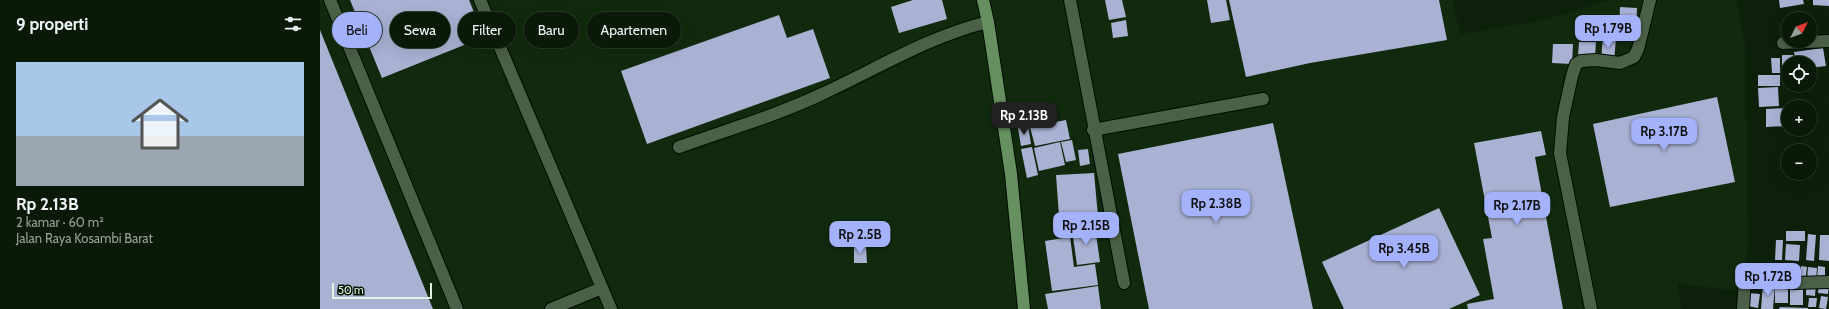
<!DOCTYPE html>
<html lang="id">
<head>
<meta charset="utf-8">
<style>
  :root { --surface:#0a1908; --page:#182616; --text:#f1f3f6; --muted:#99a09c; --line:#2a3829; --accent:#a4b2fc }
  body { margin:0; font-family:Cabin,sans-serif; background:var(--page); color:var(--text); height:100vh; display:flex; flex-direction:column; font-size:15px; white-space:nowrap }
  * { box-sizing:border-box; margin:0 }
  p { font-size:13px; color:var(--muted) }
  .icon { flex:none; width:22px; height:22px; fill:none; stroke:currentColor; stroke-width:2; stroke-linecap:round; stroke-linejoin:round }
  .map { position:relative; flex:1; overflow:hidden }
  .details { display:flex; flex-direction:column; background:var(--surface); width:320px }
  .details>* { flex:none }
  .top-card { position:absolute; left:12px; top:12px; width:380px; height:36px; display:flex; gap:8px }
  .needle { width:26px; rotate:48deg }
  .controls { position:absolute; left:1461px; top:12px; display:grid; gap:8px }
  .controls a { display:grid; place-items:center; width:36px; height:36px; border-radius:50%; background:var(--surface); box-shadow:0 4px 16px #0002,0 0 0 1px var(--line); font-size:20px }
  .scale { position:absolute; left:12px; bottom:10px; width:100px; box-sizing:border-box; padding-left:4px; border:2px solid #e5f2e2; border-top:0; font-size:11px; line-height:14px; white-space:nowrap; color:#e5f2e2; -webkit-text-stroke:3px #051803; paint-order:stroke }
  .price { position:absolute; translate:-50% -34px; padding:0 9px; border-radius:8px; background:var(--accent); color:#111; font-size:13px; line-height:26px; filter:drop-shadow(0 1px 2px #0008) }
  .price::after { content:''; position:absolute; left:50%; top:24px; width:12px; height:9px; margin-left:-6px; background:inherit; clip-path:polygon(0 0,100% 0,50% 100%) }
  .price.active { background:#222; color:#fff }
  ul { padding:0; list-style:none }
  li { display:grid; align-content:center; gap:8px; height:212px; padding:0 16px }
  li+li { border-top:1px solid var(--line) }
  li span { display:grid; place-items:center; height:124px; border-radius:0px; color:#555 }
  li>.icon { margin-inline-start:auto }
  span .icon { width:72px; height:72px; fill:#fffc; stroke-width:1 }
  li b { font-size:17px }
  h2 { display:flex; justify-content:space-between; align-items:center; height:48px; padding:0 16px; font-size:17px }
  .pill { padding:0 14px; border-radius:18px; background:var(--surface); box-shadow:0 4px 16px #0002,0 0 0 1px var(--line); font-size:14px; line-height:36px }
  .pill.active { background:var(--accent); color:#111 }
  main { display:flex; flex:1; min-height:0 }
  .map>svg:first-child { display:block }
  .built { fill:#112a0d }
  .building { fill:#aab2d4 }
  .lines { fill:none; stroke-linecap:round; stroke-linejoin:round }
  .minor-casing { stroke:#000a00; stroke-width:14 }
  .major-casing { stroke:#000a00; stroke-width:14 }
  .minor { stroke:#4b6147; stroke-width:12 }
  .major { stroke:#66905f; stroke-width:12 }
</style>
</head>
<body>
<main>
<section class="details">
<h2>9 properti<svg class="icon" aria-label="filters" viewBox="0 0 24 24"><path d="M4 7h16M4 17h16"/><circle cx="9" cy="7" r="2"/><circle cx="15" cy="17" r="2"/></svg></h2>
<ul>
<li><span style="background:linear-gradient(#a9c7e8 60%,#9aa5b1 0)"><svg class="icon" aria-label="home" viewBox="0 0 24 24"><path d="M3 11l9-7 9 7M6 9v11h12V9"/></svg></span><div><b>Rp 2.13B</b><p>2 kamar · 60 m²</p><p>Jalan Raya Kosambi Barat</p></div></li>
</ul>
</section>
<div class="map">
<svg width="1509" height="309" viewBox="0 0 1509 309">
  <rect width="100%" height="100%" fill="#0d210a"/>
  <path class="built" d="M0,0H1132L1140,34L1224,20L1291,0H1417L1425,45L1428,247L1421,291L1358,284L1361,309H0Z"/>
  <path class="building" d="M30,0H149L164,37L62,78Z
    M593,0H622L627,19L579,33L571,7Z
    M785,0H802L806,17L789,20Z
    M887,0H906L910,20L891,23Z
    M909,0H1119L1127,40L990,63L926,77Z
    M1459,0H1483L1484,4L1460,8Z
    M1493,0H1509V6L1493,5Z
    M1300,7L1317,8L1316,34L1299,33Z
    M459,15L467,38L493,29L510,78L327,144L301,71Z
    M1296,15L1298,33L1275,34L1273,17Z
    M806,20L808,36L793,38L791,23Z
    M0,30L113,309H0Z
    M1283,37L1296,38L1294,61L1281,60Z
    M1259,42H1276L1275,57L1258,56Z
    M1233,44H1253L1252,64L1232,63Z
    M1503,48L1506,66L1490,68V63H1476L1474,52Z
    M1462,55H1473V63H1468V71H1462Z
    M1451,58H1460V73H1452Z
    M1438,75H1460V86H1438Z
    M1458,87L1459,106L1439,107L1438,88Z
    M1397,97L1415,182L1290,207L1273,124Z
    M1468,108V126L1446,127V109Z
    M746,120L750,139L715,146L710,127Z
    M953,123L993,309H829L798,154Z
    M708,126L711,144L701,146L698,128Z
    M1221,131L1226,155L1215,157L1243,309H1148L1147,304L1174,299L1163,239L1172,238L1154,143Z
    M752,140L756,160L746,162L741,142Z
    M740,142L745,165L719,171L714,148Z
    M712,147L718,175L707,178L701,149Z
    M768,149L770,164L760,166L758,150Z
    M774,173L779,227L740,229L736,175Z
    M1119,208L1160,295L1129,309H1024L1002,262Z
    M775,227L780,262L757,265L752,230Z
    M1466,231H1485V241H1466Z
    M1488,234L1496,235L1494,261L1486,260Z
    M1500,235H1509V261L1499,260Z
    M750,237L754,267L775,264L778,285L732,291L725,241Z
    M1456,240H1463L1462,260H1455Z
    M1466,244L1480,245L1479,261L1465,260Z
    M534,246H546L547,263H534Z
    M1431,265L1439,266L1438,279L1430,278Z
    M1441,266H1456V280H1441Z
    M1461,266L1478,268L1477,283L1459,281Z
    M1481,266L1487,267L1485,282L1479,281Z
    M1498,266L1505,267V279H1497Z
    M1488,267L1497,268L1496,281L1487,280Z
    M1499,282L1509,283L1508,294L1498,293Z
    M1443,284L1455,285L1453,309H1441Z
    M1486,284H1496L1495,296L1486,295Z
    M1455,285L1468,286V303H1455Z
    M1470,285H1483V305H1470Z
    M778,286L781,309H728L725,294Z
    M1429,293L1440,294L1438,308L1427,306Z
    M1501,296L1508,297L1506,309L1499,308Z
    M1489,298H1497L1496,307H1488Z
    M1460,307L1488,308V309H1459Z"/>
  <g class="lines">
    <g class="minor-casing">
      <path id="minor" d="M10,0L137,309
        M160,0L291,309
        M750,0L804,283
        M1463,43L1509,41
        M773,130L943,99
        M359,147C407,130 458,115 504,93C558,68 610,36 668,22
        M231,309L282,288
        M1271,309L1240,153L1243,117L1252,76L1256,64L1261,61L1276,60L1300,63L1314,57L1318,49L1330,0
        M1423,309L1425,279L1476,283L1509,282"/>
    </g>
    <g class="major-casing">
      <path id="major" d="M663,0L668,22L691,174L704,309"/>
    </g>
    <use href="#minor" class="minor"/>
    <use href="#major" class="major"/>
  </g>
</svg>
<div class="controls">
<a><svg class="needle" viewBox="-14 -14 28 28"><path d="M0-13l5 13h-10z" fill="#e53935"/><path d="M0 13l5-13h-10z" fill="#99a09c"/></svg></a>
<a><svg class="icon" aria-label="locate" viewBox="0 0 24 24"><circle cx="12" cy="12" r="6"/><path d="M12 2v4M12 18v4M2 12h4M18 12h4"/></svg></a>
<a>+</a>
<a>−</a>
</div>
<div class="scale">50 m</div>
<b class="price" style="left:1288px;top:49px">Rp 1.79B</b>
<b class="price active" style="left:704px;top:136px">Rp 2.13B</b>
<b class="price" style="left:1344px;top:152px">Rp 3.17B</b>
<b class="price" style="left:896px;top:224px">Rp 2.38B</b>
<b class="price" style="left:1197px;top:226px">Rp 2.17B</b>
<b class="price" style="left:766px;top:246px">Rp 2.15B</b>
<b class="price" style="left:540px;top:255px">Rp 2.5B</b>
<b class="price" style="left:1084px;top:269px">Rp 3.45B</b>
<b class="price" style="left:1448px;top:297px">Rp 1.72B</b>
<div class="top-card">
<a class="pill active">Beli</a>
<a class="pill">Sewa</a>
<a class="pill">Filter</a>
<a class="pill">Baru</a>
<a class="pill">Apartemen</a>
</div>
</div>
</main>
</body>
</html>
